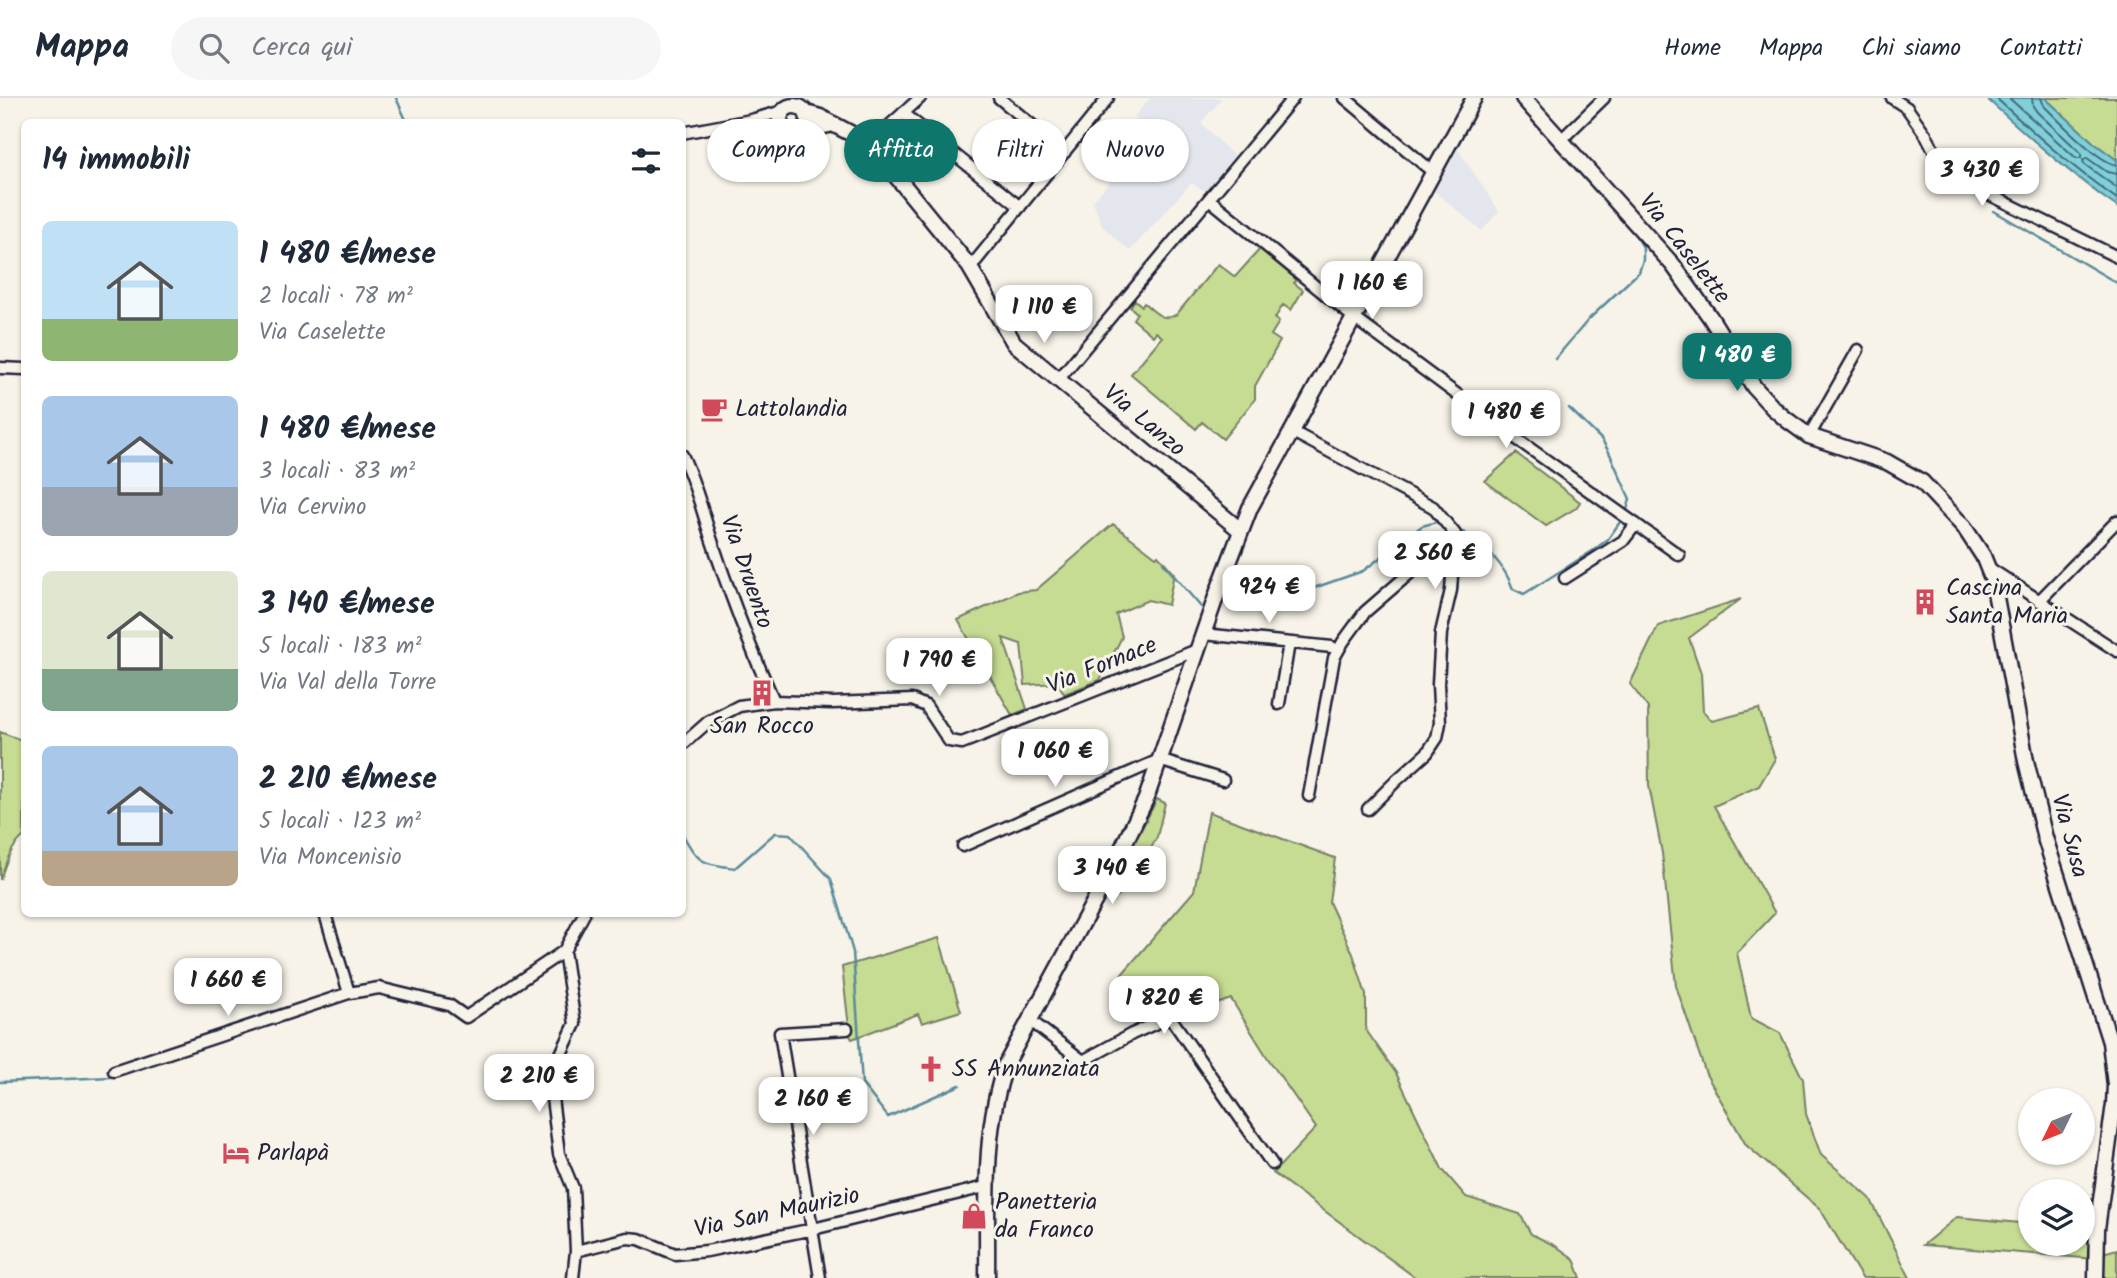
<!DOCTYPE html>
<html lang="it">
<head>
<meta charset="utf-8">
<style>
  :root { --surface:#fff; --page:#f6f6f7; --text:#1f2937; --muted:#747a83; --line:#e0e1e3; --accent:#0f766e }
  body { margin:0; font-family:Kalam,sans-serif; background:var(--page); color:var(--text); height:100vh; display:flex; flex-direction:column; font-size:26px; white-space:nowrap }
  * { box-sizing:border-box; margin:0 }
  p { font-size:23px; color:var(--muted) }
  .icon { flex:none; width:38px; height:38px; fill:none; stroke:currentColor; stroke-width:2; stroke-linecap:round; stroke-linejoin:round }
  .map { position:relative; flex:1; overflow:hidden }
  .side { position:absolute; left:21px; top:21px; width:665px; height:798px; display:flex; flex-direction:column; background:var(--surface); border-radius:10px; box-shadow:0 2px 5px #0004 }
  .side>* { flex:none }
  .guide { position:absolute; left:707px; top:21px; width:665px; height:63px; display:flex; gap:14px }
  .needle { width:46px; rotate:227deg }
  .buttons { position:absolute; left:2018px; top:990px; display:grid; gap:14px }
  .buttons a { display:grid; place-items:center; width:77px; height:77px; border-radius:50%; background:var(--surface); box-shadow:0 2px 5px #0004; font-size:35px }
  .price { position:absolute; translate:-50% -60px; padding:0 16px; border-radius:14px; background:#fff; color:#222; font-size:23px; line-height:46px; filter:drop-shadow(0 2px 4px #0008) }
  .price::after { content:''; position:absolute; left:50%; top:42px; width:21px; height:16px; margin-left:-10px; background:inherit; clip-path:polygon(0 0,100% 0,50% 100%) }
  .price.current { background:var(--accent); color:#fff }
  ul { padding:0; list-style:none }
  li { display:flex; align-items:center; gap:21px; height:175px; padding:0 21px }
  li span { display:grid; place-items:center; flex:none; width:196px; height:140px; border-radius:10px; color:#555 }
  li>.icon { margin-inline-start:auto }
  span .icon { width:84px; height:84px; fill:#fffc; stroke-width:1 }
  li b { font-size:30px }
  h2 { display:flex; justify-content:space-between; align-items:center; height:84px; padding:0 21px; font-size:30px }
  .pill { padding:0 24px; border-radius:32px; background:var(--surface); box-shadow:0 2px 5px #0004; font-size:24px; line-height:63px }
  .pill.current { background:var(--accent); color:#fff }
  header { display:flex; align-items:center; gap:42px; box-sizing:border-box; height:98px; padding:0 35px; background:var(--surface); border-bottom:2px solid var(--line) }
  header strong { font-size:33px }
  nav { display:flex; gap:38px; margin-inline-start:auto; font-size:24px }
  .search { width:490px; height:63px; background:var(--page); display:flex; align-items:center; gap:18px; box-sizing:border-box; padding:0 24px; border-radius:38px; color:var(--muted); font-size:26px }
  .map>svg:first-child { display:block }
  .built { fill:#e3e6ec }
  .green { fill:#c6dc92; stroke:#747f66; stroke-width:2 }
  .water { fill:#7fd0d9; stroke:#5a8a9a; stroke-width:2 }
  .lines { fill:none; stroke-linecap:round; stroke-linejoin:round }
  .shore { stroke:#47687a; stroke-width:2 }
  .stream { stroke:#5a8a9a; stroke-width:2.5 }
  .street-casing { stroke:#22223b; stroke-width:15 }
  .secondary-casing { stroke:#22223b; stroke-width:19 }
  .street { stroke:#f7f3e8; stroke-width:10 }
  .secondary { stroke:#f7f3e8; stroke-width:14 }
  .labels { text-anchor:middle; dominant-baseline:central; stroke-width:6; stroke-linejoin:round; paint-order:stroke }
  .street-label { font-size:24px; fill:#22223b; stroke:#f7f3e8 }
  .poi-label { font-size:24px; fill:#22223b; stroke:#f7f3e8; text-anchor:start }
</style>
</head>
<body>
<header>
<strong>Mappa</strong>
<div class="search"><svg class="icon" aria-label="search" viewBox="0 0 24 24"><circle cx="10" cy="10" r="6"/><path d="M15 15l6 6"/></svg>Cerca qui</div>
<nav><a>Home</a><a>Mappa</a><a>Chi siamo</a><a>Contatti</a></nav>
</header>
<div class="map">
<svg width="2117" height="1180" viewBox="0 0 2117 1180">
  <rect width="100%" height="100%" fill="#f7f3e8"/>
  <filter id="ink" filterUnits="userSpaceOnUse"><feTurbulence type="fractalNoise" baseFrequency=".0143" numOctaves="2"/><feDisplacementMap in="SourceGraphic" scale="14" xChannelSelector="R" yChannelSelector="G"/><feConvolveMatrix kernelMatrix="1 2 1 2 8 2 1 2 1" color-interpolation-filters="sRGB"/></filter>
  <g filter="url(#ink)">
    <path class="built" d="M1150,0H1222L1201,25L1234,58L1205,93L1191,85L1130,153L1102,128L1093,103L1151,37L1134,19Z
      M1458,51L1499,113L1482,133L1434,93Z"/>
    <path class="green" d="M2045,0H2117V62L2094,45Z
      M1260,151L1297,182L1294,185L1303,192L1291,212L1283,207L1275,220L1279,224L1271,237L1280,243L1255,288V301L1223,341L1202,324L1196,331L1131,276L1162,239L1156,234L1153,238L1133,221L1137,215L1130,209L1135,202L1142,208L1144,205C1155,214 1163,225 1177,216L1218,166L1235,179Z
      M1516,355L1580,404L1576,410L1546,428L1485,383Z
      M1113,426L1156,459L1158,457L1174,475L1168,507L1148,502L1116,516L1122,539L1100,582L1064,596L1058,585L1025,587L1021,546L1003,540L1027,611L1012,617L958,522L1018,494L1036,492Z
      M1741,501L1689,540L1701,575L1703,613L1712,623L1759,611L1775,661L1759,688L1714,708L1775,815L1737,855L1751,920L1780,935L1803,981L1806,1016L1821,1057L1870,1100L1910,1180H1862L1820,1111L1746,1047L1706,976L1676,888L1662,755L1649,688L1648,610L1630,586L1658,528Z
      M0,634L24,643V738C10,750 6,764 0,782Z
      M1157,701L1165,705L1157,739L1138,774L1117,799L1109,794Z
      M1209,714L1335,760L1329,804L1353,856L1366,897V932L1396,975L1442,1071L1466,1099L1520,1116L1531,1136L1556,1148L1574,1161L1581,1180H1416L1273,1075L1316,1030L1267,959L1231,901L1179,919L1173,911L1158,918L1117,882L1194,793Z
      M939,840L961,913L922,925L918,916L852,941L850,938L842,869Z
      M1957,1119L2030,1126V1146H2082L2083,1130L2097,1131L2096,1157L2117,1151V1180H2096L2095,1161L1923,1147Z"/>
    <path class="water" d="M1986,0H2045L2094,45L2117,62V109C2070,76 2028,38 1986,0Z"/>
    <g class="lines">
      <path class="shore" d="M1996,0C2035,36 2074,71 2117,101
        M2009,0L2076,60H2081V55L2037,14L2033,8L2032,0
        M2041,0L2044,8C2058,22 2099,65 2117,67
        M2117,76L2107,74L2087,60L2083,62L2084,66L2117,90"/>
      <path class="stream" d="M396,0L407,24
        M1994,113L2117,185
        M1555,261L1589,221L1639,174L1643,162V149L1634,134
        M1569,310L1602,342L1609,354L1630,401L1627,412
        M1463,434C1486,448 1504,466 1513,491L1524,496L1594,452L1608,441L1620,424
        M1163,465L1201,509
        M1234,499L1311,491L1363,473L1422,428L1440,423
        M682,735C699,766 701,765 735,770L775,735L790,736L831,781L853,854L862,986L888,1019L960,987
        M0,984L111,979"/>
      <g class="street-casing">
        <path id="street" d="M999,0L1065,54
          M1345,0L1434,75
          M1892,0L1907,10L1926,37L1939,62L1966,85L2117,159
          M783,13L751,22L784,33
          M903,15L1020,109
          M682,35L751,22
          M1562,41L1604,0
          M869,46L920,0
          M1209,101L1354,220L1525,347L1679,457
          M969,168L975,164L1108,0
          M0,270L24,271
          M1058,282L1293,0
          M1291,333L1433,409L1455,436L1451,492L1441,535L1438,586L1440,625L1437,640L1427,655L1397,682L1368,711
          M1809,338L1858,252
          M682,357C695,384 702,412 711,440C729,495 750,549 774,603
          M1989,470L2117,553
          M1565,480L1623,443L1636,426
          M2039,503L2117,423
          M1203,536L1332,549
          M1279,606L1289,545
          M682,647L708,624L739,608L774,603L832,605L912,602L926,608L949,643L962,645L1197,552
          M1309,698L1334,560L1343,544L1365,514L1455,436
          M963,748L1159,662L1223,682
          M325,816L349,895L379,890L449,907L466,919L564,853L584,816
          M564,853L575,926L560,958L552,1000L559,1056L573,1090L576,1153L573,1180
          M1031,923L1083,963L1132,936L1170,919L1272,1066
          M114,973L349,895
          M576,1153L627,1140L639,1141L675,1156L707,1153L813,1131L989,1088
          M820,1180L780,935L847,931"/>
      </g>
      <g class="secondary-casing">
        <path id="secondary" d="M1523,0L1673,167L1710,219L1754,289L1773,310L1787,322L1809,338L1887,364L1922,384L1964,429L1983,458L1993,483L2026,663L2045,740L2110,944L2115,987L2114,1006L2097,1131L2096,1180
          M780 22a14 14 0 1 1 28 0a14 14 0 1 1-28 0Z
          M833,26L865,43L875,52L969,168L1014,245L1240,432
          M803,33L833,26L820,19L806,15
          M987,1180C988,1110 982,1033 1006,966L1115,765L1146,701L1218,493L1250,410L1474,0"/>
      </g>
      <use href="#street" class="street"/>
      <use href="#secondary" class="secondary"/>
    </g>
  </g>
  <defs>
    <g id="cafe-bare" transform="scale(2.1)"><path d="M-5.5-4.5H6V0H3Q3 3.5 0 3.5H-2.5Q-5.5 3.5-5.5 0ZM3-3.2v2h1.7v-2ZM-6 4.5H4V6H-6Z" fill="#d1495b" stroke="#f7f3e8" stroke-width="2.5" paint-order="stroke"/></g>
    <g id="building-bare" transform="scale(2.1)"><path d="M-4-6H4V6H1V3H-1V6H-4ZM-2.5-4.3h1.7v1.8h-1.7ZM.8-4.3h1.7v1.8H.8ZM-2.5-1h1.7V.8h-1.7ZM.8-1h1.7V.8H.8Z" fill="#d1495b" stroke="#f7f3e8" stroke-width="2.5" paint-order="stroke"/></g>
    <g id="church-bare" transform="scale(2.1)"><path d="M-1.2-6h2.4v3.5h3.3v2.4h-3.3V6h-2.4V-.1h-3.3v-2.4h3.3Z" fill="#d1495b" stroke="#f7f3e8" stroke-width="2.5" paint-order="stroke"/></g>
    <g id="hotel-bare" transform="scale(2.1)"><path d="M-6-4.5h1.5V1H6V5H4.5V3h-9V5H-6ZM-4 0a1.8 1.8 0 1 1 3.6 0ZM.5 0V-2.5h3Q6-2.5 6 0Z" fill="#d1495b" stroke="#f7f3e8" stroke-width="2.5" paint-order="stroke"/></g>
    <g id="shop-bare" transform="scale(2.1)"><path d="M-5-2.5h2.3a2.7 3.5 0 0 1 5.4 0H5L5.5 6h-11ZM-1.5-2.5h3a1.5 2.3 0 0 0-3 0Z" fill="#d1495b" stroke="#f7f3e8" stroke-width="2.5" paint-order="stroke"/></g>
  </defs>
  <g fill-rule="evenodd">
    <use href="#cafe-bare" x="714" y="311"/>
    <use href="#building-bare" x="1925" y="504"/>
    <use href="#building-bare" x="762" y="595"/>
    <use href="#church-bare" x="931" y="971"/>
    <use href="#hotel-bare" x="236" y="1055"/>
    <use href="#shop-bare" x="974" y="1118"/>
  </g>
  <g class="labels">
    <g class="street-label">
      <text transform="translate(1684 151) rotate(52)">Via Caselette</text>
      <text transform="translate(1144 323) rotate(40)">Via Lanzo</text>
      <text transform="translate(746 474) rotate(71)">Via Druento</text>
      <text transform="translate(1102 568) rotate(-22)">Via Fornace</text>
      <text transform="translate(2069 738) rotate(75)">Via Susa</text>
      <text transform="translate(777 1115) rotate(-12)">Via San Maurizio</text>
    </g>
    <g class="poi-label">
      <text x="735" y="311">Lattolandia</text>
      <text x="1946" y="490">Cascina<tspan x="1946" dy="28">Santa Maria</tspan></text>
      <text x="762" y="628" text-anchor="middle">San Rocco</text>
      <text x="952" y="971">SS Annunziata</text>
      <text x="257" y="1055">Parlapà</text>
      <text x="995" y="1104">Panetteria<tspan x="995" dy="28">da Franco</tspan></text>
    </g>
  </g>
</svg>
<div class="buttons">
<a><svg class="needle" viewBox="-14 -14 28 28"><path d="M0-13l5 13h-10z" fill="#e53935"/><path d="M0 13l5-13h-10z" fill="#747a83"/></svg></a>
<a><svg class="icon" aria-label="layers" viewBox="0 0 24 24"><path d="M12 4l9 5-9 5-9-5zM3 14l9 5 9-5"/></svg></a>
</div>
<b class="price" style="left:1982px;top:110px">3 430 €</b>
<b class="price" style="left:1372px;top:223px">1 160 €</b>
<b class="price" style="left:1044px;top:247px">1 110 €</b>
<b class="price current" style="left:1737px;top:295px">1 480 €</b>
<b class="price" style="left:1506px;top:352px">1 480 €</b>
<b class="price" style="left:1435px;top:493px">2 560 €</b>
<b class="price" style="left:1269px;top:527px">924 €</b>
<b class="price" style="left:939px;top:600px">1 790 €</b>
<b class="price" style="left:1055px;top:691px">1 060 €</b>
<b class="price" style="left:1112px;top:808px">3 140 €</b>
<b class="price" style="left:228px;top:920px">1 660 €</b>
<b class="price" style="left:1164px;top:938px">1 820 €</b>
<b class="price" style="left:539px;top:1016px">2 210 €</b>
<b class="price" style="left:813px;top:1039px">2 160 €</b>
<div class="guide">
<a class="pill">Compra</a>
<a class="pill current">Affitta</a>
<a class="pill">Filtri</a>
<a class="pill">Nuovo</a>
</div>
<section class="side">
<h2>14 immobili<svg class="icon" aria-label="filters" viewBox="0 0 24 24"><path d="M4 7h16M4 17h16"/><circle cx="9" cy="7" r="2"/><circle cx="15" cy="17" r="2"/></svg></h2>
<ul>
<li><span style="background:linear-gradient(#bfe0f5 70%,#8fb573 0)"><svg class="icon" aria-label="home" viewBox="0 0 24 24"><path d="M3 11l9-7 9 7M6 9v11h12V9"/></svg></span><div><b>1 480 €/mese</b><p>2 locali · 78 m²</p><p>Via Caselette</p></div></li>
<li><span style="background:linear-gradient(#a9c7e8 65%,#9aa5b1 0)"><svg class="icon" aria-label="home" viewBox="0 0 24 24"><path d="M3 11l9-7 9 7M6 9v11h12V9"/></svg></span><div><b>1 480 €/mese</b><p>3 locali · 83 m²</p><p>Via Cervino</p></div></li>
<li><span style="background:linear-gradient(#dfe7d0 70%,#7fa58c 0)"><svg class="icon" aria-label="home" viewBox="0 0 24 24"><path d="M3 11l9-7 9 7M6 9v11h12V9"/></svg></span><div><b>3 140 €/mese</b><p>5 locali · 183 m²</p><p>Via Val della Torre</p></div></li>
<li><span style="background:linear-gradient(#a9c7e8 75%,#b9a48a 0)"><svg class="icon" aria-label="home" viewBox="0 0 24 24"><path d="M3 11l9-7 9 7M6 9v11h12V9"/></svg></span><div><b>2 210 €/mese</b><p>5 locali · 123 m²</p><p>Via Moncenisio</p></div></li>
</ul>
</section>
</div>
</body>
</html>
